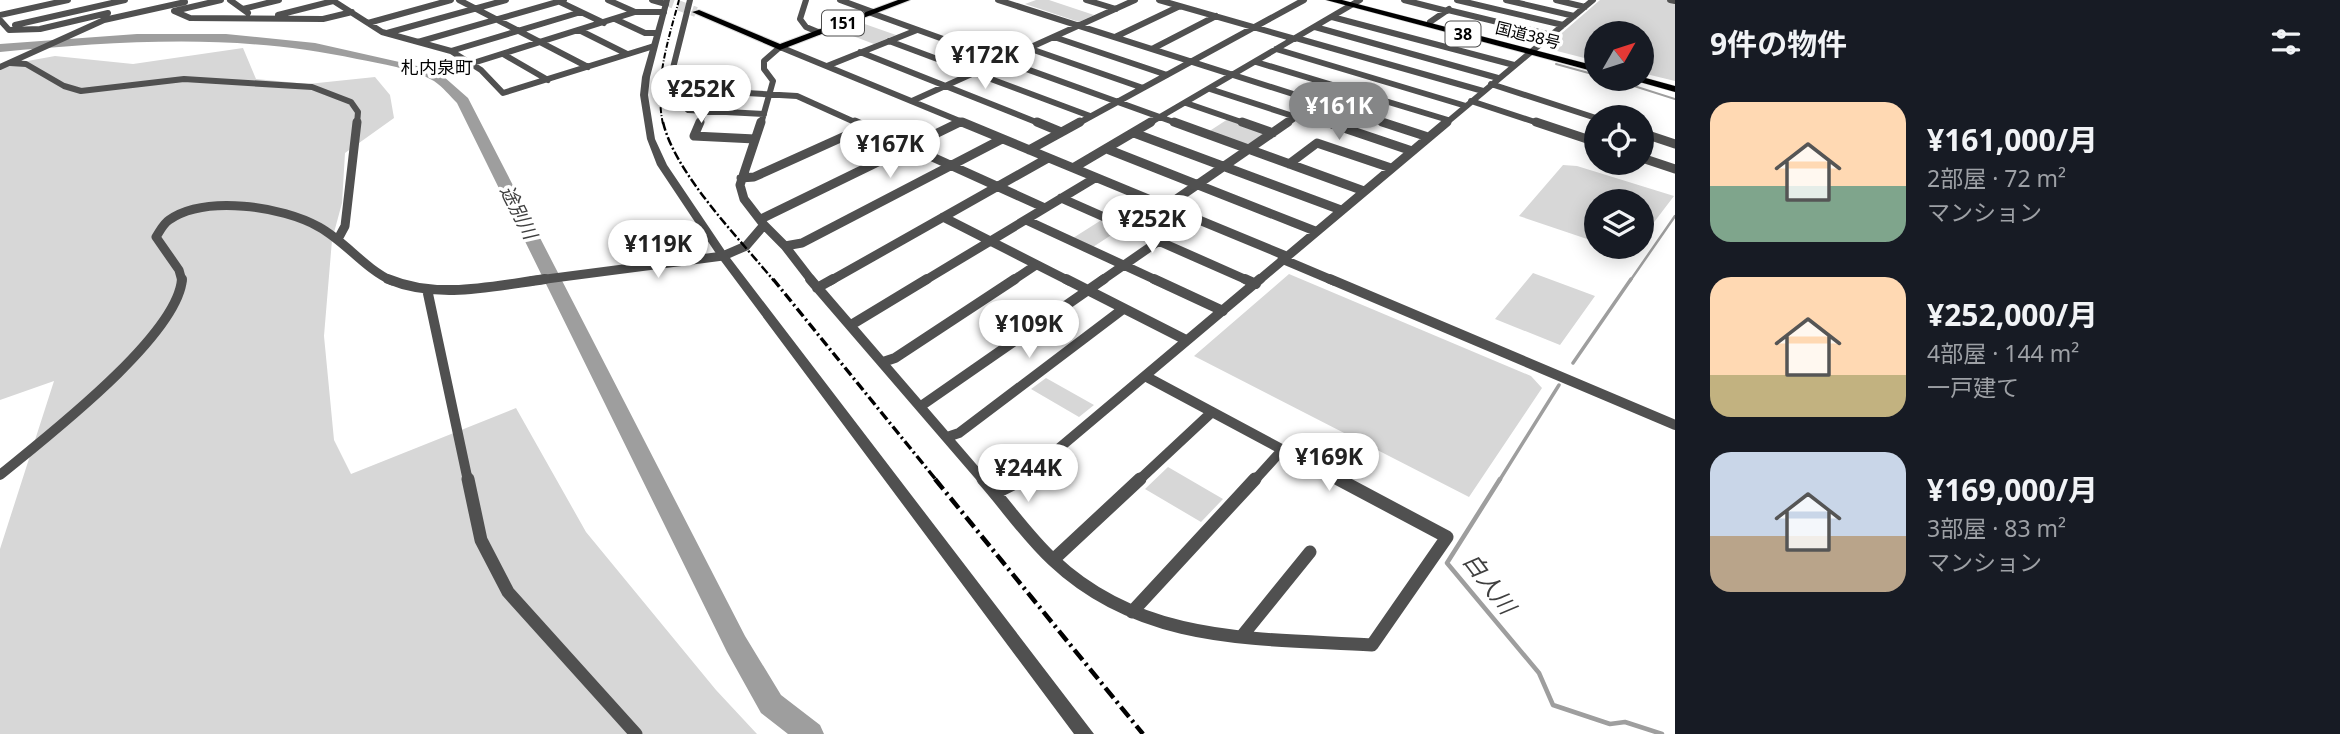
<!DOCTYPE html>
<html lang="ja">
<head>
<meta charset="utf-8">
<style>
  :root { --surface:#171b24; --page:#20242c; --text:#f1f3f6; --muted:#9ea1a6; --accent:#858687 }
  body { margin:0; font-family:"Noto Sans","Noto Sans JP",sans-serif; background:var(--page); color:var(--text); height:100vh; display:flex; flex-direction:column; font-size:26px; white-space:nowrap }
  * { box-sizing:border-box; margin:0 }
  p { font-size:23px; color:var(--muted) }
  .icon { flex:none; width:38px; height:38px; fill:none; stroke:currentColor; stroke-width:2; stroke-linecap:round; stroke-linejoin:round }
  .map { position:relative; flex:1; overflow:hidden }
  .drawer { display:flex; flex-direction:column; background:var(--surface); width:665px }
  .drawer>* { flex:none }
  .needle { width:46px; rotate:51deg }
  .tools { position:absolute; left:1584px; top:21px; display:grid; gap:14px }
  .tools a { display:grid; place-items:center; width:70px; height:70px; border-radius:50%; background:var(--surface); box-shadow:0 4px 18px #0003; font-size:35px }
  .price { position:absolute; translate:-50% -60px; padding:0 16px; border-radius:24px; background:#fff; color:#222; font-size:23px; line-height:46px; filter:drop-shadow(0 2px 4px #0008) }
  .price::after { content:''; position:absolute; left:50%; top:42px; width:21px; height:16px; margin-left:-10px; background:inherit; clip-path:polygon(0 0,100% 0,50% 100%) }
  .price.current { background:var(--accent); color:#fff }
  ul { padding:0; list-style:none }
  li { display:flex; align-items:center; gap:21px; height:175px; padding:0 35px }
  li span { display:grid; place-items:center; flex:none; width:196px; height:140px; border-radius:21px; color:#555 }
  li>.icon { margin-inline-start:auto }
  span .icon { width:84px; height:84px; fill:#fffc; stroke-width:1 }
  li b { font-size:30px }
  h2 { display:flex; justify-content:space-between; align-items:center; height:84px; padding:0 35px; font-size:30px }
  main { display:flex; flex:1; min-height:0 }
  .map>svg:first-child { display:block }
  .green { fill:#d7d7d7 }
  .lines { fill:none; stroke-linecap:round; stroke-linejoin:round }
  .stream-far3 { stroke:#9e9e9e; stroke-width:2 }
  .stream-far2 { stroke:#9e9e9e; stroke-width:2.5 }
  .stream-far1 { stroke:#9e9e9e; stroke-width:3.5 }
  .stream { stroke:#9e9e9e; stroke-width:4.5 }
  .river { fill:#9e9e9e; fill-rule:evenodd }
  .primary-tunnel { stroke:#d9d9d9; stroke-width:10; stroke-dasharray:10 5; stroke-linecap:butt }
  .primary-casing { stroke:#dbdbdb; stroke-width:2 }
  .trunk-casing { stroke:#dbdbdb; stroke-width:1 }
  .minor-far3 { stroke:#505050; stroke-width:6 }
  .minor-far2 { stroke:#505050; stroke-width:9 }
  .minor-far1 { stroke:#505050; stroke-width:10 }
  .minor { stroke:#505050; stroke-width:13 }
  .tertiary { fill:#505050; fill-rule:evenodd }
  .primary { fill:#000; fill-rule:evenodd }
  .trunk { fill:#000; fill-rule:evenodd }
  .rail-far3 { stroke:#000; stroke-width:2; stroke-dasharray:6 2 1 2; stroke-linecap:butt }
  .rail-far2 { stroke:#000; stroke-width:2.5; stroke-dasharray:9 2.5 2 2.5; stroke-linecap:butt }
  .rail-far1 { stroke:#000; stroke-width:3.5; stroke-dasharray:10 3.5 2 3.5; stroke-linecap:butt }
  .rail { stroke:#000; stroke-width:4.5; stroke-dasharray:13 4.5 2.5 4.5; stroke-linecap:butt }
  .labels { text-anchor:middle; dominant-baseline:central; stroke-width:7; stroke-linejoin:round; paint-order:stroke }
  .shield { fill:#fff; stroke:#4c4c4c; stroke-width:2 }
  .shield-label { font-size:16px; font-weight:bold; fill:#000 }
  .far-street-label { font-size:16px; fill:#000; stroke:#fff }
  .far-quarter-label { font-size:18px; fill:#000; stroke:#fff }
  .water-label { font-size:19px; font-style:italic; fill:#3f3f3f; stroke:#fff }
  .near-water-label { font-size:23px; font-style:italic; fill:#3f3f3f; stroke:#fff }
</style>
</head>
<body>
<main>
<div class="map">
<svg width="1675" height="734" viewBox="0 0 1675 734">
  <rect width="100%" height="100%" fill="#fff"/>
  <path class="green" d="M1036,0H1049L1094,15L1079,22L1025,4Z
    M1600,0H1675V81L1642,73V33H1596V61L1557,51L1547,46Z
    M859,22L896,35L874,44L837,30Z
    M243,48L256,79L308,84L375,77L390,95L394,118L345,153L342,203L332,240L324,336L334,440L351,474L516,408L586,532L716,690L757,734H0V549L54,381L0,400V66L55,56L133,64Z
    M1228,119L1267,133L1248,145L1208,132Z
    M1563,165L1577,166L1674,196L1642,238V201H1596V242L1519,216Z
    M1103,219L1122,228L1093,247L1073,238Z
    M1533,273L1595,296L1560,345L1495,319Z
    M1289,274L1531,376L1542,388L1469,497L1194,356Z
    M1046,378L1094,405L1079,417L1031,389Z
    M1168,467L1223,499L1201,522L1145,489Z"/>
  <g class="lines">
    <path class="stream-far3" d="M1556,64L1596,75
      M1612,79L1675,99"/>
    <path class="stream-far2" d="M1630,281L1675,216"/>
    <path class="stream-far1" d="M1573,363L1631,279
      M1499,481L1559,385"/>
    <path class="stream" d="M1500,479L1447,563L1539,673L1553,705L1610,724L1625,722L1662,734"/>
    <path class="river" d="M137,34H226L315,43L426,68L443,76L468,98L745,636L781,695L820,725L824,734H788L761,713L727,652L457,103C450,96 443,87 434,81C411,68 382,64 357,59C236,33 122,41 0,52V44Z"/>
    <path class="primary-tunnel" d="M664,0L696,12"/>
    <g class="primary-casing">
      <path id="primary" d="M898,0H910L780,50L692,12L699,10L780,44Z"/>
    </g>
    <g class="trunk-casing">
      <path id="trunk" d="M1326,0H1342L1596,66V72Z
        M1642,77L1675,86V92L1629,79Z"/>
    </g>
    <path class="minor-far3" d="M221,0L174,11L190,18L323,19L352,12
      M230,0L248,13
      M332,0L382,32L451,51L481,70L503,93L654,46
      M459,0L588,67
      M556,0L604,23
      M608,0L635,12
      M652,0L666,4
      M690,0L673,68L672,86L676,89L797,96L859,124
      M806,0L800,19L806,27L818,32
      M840,0L873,12
      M998,0L1387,124
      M1086,0L1116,9
      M1159,0L1295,39
      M1404,0L1447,11
      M1457,0L1563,25
      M1506,0L1574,16
      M1556,0L1585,7
      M1670,0L1675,1
      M243,9L279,0
      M1448,10L1551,35
      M871,13L1179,124
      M0,15L68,0
      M278,15L333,1
      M1332,17L1514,65
      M615,19L645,33H658
      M0,20L9,30L40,29L108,13
      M1430,22L1449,9
      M368,23L451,0
      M15,25L125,0
      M1315,27L1498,78
      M579,30L627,54
      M387,33L506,0
      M1054,37L1167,75
      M1115,37L1180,6
      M1296,38L1483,91
      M889,41L1090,116
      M418,42L564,0
      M1028,48L1143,88
      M1152,49L1216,16
      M1276,49L1466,106
      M451,51L581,12
      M860,52L1041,124
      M503,54L548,80
      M1256,62L1448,120
      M10,63L26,64L64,86L81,91L184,79L312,87L351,102L358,112L357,124
      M473,63L635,12H664
      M827,66L917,30
      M0,67L104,20L185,2
      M1491,84L1596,118
      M1210,89L1296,117
      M696,90L688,110L764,114
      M912,101L1135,0
      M1471,101L1541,124
      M1186,103L1247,124
      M699,124L705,111
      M761,124L773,81L764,69V61L780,47L967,124
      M957,124L961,122
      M1077,124L1304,0
      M1148,124L1360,0
      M1286,124L1318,102
      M1331,124L1325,122L1342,110
      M1445,124L1593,0"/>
    <path class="minor-far2" d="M700,122L694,136L755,139
      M855,122L1045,208
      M962,122L1286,256
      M1037,122L1061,132
      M1174,122L1364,191
      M1242,122L1273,133
      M1326,122L1412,151
      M1382,122L1428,137
      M1536,122L1596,142
      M1134,133L1341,210
      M1642,133L1675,144
      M1107,149L1315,231
      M1029,150L1080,122
      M1642,158L1675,169
      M1289,164L1317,143L1391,168
      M1073,168L1151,122
      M741,178L754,177L865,127
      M1061,198L1249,281
      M1165,207L1288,122
      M943,217L1069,281
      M761,219L960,122
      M1026,220L1158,281
      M764,225L785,246L812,281
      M338,239L345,226L357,122
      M785,246L802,243L1002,139
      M1282,259L1334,281
      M182,281L179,270L156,237C160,231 163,224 169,220C205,195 282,206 319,227C346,242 364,268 392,281
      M531,281L723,256L746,246L764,225L744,199L740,185L761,122
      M830,281L1048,158
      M924,281L1095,178
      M1012,281L1036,265
      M1101,281L1192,218
      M1258,281L1447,122"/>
    <path class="minor-far1" d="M388,279C438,300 494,286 545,279
      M810,279L984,481
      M1066,279L1186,340
      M1154,279L1223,311
      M1245,279L1256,284
      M1330,279L1675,425
      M817,288L833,279
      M427,289L468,481
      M851,325L927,279
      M883,362L895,358L1015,279
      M1145,376L1341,481
      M921,406L1104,279
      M947,437L959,433L1123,309
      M0,475C45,438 178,336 182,279
      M1020,481L1260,279
      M1138,481L1212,412
      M1254,481L1283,449"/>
    <path class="minor" d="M468,479L481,540L508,592L636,734
      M983,479C1006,505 1027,536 1053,560C1143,645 1257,638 1372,645L1447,537L1338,479
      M997,492L1023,479
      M1053,560L1140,479
      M1132,612L1255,479
      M1242,636L1310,552"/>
    <path class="tertiary" d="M664,0H670L650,77L648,95L655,139L667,165L727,254L1094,734H1074L719,258L657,165L647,139L640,95L642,77Z"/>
    <use href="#primary" class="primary"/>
    <use href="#trunk" class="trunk"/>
    <path class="rail-far3" d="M663,124C654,82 668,41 679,0"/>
    <path class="rail-far2" d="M663,122C675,174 740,239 774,281"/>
    <path class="rail-far1" d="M773,279L937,481"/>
    <path class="rail" d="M935,479L1143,734"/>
  </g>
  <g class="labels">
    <g class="shield">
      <rect x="822" y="10.5" width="42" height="25" rx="5"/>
      <rect x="1445.5" y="21.5" width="35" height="25" rx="5"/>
    </g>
    <g class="shield-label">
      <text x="843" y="23">151</text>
      <text x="1463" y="34">38</text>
    </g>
    <g class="far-street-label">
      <text transform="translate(1528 35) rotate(14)">国道38号</text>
    </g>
    <g class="far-quarter-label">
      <text x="437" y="67">札内泉町</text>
    </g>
    <g class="water-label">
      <text transform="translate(519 212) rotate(63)">途別川</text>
    </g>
    <g class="near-water-label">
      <text transform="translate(1490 583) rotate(53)">白人川</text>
    </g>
  </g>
</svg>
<div class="tools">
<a><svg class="needle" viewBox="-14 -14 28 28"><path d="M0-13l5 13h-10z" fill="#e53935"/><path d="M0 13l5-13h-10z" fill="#9ea1a6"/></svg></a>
<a><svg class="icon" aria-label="locate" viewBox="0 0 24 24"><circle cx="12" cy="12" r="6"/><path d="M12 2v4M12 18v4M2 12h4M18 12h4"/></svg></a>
<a><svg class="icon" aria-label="layers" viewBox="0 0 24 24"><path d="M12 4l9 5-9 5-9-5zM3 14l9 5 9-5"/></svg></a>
</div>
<b class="price" style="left:985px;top:91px">¥172K</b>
<b class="price" style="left:701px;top:125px">¥252K</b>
<b class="price current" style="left:1339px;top:142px">¥161K</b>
<b class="price" style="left:890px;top:180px">¥167K</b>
<b class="price" style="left:1152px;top:255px">¥252K</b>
<b class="price" style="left:658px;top:280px">¥119K</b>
<b class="price" style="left:1029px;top:360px">¥109K</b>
<b class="price" style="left:1329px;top:493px">¥169K</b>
<b class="price" style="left:1028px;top:504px">¥244K</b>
</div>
<section class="drawer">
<h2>9件の物件<svg class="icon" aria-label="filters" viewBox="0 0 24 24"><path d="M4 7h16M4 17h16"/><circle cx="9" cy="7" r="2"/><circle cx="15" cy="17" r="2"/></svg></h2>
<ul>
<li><span style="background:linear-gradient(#ffd9b3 60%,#7fa58c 0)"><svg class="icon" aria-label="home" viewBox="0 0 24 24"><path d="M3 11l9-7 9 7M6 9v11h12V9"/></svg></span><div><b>¥161,000/月</b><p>2部屋 · 72 m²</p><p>マンション</p></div></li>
<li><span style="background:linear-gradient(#ffd9b3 70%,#c2b280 0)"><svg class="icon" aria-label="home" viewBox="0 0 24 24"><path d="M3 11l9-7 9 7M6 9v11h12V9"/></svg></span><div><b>¥252,000/月</b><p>4部屋 · 144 m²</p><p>一戸建て</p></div></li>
<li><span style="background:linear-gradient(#c9d6e8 60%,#b9a48a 0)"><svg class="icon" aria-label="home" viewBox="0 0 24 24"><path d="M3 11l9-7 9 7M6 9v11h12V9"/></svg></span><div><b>¥169,000/月</b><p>3部屋 · 83 m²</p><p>マンション</p></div></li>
</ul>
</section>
</main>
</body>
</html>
